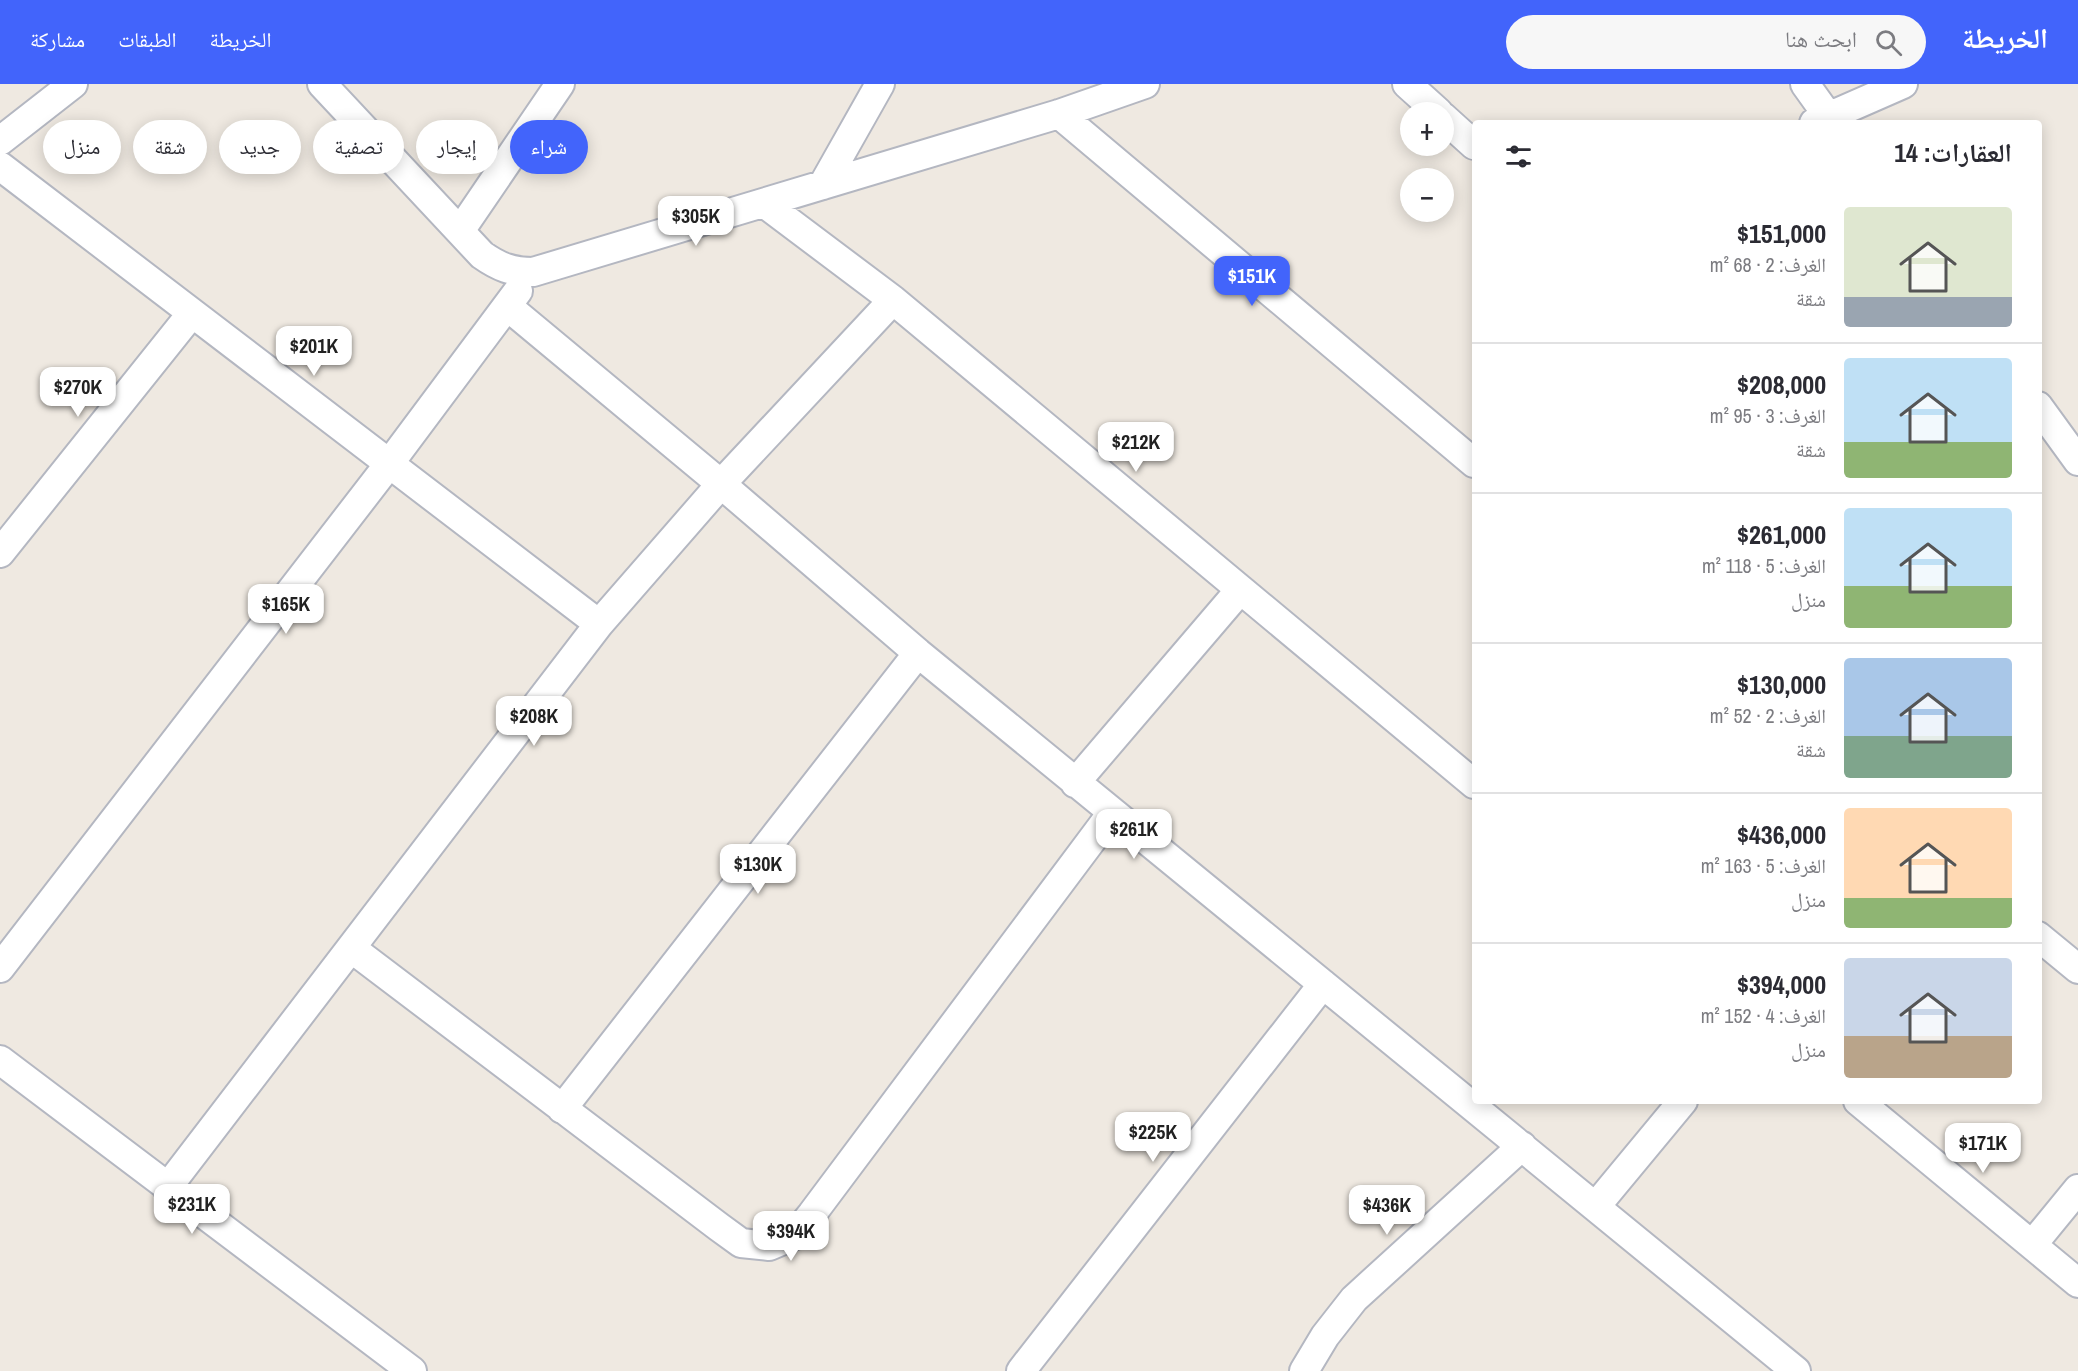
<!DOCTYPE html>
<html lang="ar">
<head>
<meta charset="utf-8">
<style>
  :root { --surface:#fff; --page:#f7f7f7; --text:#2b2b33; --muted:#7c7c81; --line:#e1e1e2; --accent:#4264fb }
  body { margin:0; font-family:"Archivo Narrow","Noto Naskh Arabic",sans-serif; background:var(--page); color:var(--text); direction:rtl; height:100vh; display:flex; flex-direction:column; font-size:22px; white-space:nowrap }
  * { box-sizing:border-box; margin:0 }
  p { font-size:20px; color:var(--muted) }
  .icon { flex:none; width:33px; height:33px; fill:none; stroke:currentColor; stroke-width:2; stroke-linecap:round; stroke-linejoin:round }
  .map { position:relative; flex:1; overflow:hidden; direction:ltr }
  .side { position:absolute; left:1472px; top:36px; width:570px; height:984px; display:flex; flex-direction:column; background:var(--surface); border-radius:6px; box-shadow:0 3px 15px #0003; direction:rtl }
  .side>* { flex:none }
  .hud { position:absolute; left:18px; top:36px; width:570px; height:54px; direction:rtl; display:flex; gap:12px }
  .tools { position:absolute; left:1400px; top:18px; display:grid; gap:12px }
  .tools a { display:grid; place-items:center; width:54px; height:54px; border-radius:50%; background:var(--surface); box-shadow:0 3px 15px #0003; font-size:30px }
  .price { position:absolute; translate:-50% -51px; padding:0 14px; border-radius:12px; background:#fff; color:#222; font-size:20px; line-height:39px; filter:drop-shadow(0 2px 3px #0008) }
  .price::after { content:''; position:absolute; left:50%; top:36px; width:18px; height:14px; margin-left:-9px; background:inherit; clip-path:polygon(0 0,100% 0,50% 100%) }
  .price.active { background:var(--accent); color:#fff }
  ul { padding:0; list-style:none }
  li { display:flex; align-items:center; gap:18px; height:150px; padding:0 30px }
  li+li { border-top:2px solid var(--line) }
  li span { display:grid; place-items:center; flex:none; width:168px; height:120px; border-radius:6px; color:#555 }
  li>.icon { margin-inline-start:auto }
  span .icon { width:72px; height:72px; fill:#fffc; stroke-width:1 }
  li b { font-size:26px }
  h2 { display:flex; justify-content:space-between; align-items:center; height:72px; padding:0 30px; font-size:26px }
  .chip { padding:0 21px; border-radius:27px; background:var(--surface); box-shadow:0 3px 15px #0003; font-size:21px; line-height:54px }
  .chip.active { background:var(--accent); color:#fff }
  header { display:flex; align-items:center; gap:36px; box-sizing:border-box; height:84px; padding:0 30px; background:var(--accent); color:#fff }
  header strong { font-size:28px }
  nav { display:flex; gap:33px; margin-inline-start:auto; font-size:21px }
  .search { width:420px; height:54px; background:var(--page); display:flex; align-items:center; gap:15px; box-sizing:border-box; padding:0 21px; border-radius:33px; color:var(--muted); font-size:22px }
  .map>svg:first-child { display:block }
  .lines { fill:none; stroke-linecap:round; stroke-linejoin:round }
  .minor-casing { stroke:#b4b7c1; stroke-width:32 }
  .minor { stroke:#fff; stroke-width:28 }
</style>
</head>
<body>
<header>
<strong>الخريطة</strong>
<div class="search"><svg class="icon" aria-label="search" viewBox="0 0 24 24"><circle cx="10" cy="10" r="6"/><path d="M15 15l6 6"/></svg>ابحث هنا</div>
<nav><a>الخريطة</a><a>الطبقات</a><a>مشاركة</a></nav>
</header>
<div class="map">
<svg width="2078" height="1287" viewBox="0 0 2078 1287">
  <rect width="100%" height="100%" fill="#efe9e1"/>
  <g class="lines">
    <g class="minor-casing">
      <path id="minor" d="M322,0L482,171C499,183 512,188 533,188L1059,30L1145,0
        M1407,0L1438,28
        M1805,0L1833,39
        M1059,30L1474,379
        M1443,33L1474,61
        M1814,39L1903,0
        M0,57L73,0
        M0,82L599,540
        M823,101L880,0
        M764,119L893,216L1474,700
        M460,147L560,0
        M507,222L721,400L918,569L1796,1287
        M2038,322L2078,377
        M0,469L192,229
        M1075,699L1240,506
        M2038,852L2078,885
        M351,864L719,1143L741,1159L769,1162L795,1151L812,1130L1112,729
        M0,884L389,380L518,207
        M0,976L412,1287
        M1858,1017L2078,1199
        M562,1025L918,569
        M167,1104L599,540L721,400L893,216
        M1596,1122L1683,1017
        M2032,1161L2078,1105
        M1021,1287L1323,900
        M1304,1287L1325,1252L1354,1215L1522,1062"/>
    </g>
    <use href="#minor" class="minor"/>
  </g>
</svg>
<div class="tools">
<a>+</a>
<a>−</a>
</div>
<b class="price" style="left:696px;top:163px">$305K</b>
<b class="price active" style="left:1252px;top:223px">$151K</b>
<b class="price" style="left:314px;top:293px">$201K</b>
<b class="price" style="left:78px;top:334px">$270K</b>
<b class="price" style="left:1136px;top:389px">$212K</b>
<b class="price" style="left:286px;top:551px">$165K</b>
<b class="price" style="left:534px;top:663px">$208K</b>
<b class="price" style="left:1134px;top:776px">$261K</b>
<b class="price" style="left:758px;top:811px">$130K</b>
<b class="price" style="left:1153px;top:1079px">$225K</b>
<b class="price" style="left:1983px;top:1090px">$171K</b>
<b class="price" style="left:192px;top:1151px">$231K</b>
<b class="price" style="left:1387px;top:1152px">$436K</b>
<b class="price" style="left:791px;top:1178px">$394K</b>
<div class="hud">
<a class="chip active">شراء</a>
<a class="chip">إيجار</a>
<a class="chip">تصفية</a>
<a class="chip">جديد</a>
<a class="chip">شقة</a>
<a class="chip">منزل</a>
</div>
<section class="side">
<h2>العقارات: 14<svg class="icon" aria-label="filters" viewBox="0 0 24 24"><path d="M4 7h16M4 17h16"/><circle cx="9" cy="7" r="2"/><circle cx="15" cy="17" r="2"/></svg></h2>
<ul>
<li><span style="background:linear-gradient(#dfe7d0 75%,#9aa5b1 0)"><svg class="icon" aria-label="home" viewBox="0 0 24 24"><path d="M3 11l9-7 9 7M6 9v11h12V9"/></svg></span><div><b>$151,000</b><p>الغرف: 2 · 68 m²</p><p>شقة</p></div></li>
<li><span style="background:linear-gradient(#bfe0f5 70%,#8fb573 0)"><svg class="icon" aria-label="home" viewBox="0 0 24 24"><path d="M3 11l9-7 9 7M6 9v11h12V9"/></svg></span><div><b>$208,000</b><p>الغرف: 3 · 95 m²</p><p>شقة</p></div></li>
<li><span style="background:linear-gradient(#bfe0f5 65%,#8fb573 0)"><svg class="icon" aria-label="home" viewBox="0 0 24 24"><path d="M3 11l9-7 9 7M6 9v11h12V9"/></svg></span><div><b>$261,000</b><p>الغرف: 5 · 118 m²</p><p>منزل</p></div></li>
<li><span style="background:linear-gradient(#a9c7e8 65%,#7fa58c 0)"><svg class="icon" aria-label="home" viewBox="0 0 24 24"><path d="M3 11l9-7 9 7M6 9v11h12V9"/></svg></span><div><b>$130,000</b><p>الغرف: 2 · 52 m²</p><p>شقة</p></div></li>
<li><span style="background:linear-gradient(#ffd9b3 75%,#8fb573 0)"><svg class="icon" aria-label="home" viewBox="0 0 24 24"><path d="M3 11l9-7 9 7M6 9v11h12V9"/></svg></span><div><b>$436,000</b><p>الغرف: 5 · 163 m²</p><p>منزل</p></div></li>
<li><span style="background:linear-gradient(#c9d6e8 65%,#b9a48a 0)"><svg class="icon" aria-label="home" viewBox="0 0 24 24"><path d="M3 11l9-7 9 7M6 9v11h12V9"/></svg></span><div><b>$394,000</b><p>الغرف: 4 · 152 m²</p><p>منزل</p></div></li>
</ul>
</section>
</div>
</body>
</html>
